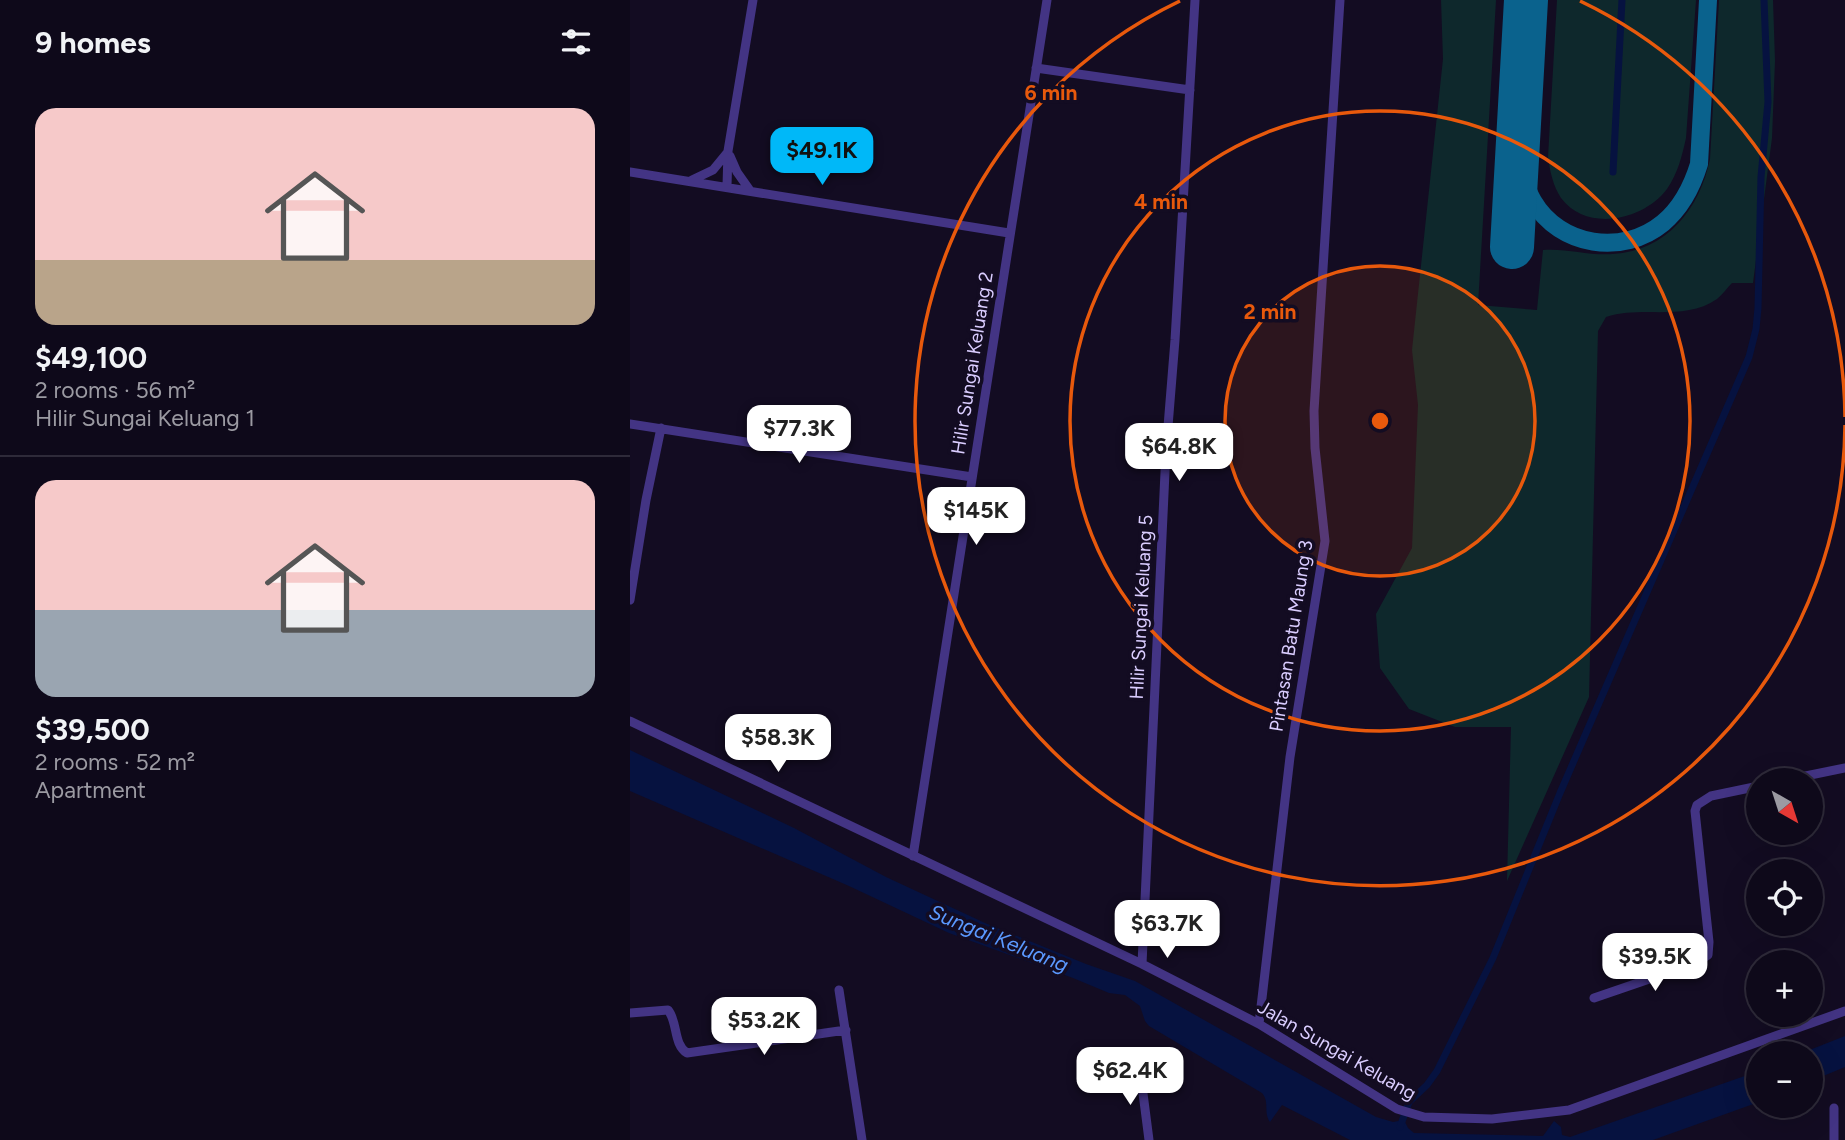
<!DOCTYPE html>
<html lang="en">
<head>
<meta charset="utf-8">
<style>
  :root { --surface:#0e091a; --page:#171223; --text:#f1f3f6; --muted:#9b9aa2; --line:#2e2a39; --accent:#00b8f8 }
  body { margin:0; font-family:Figtree,sans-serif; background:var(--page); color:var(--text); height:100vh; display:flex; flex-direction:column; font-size:26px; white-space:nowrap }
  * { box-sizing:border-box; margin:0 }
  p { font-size:23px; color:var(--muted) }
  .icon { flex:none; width:38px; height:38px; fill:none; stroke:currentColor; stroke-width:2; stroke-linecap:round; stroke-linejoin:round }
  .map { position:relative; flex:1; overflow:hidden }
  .sheet { display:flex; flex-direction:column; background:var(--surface); width:630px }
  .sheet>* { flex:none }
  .needle { width:46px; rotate:141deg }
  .tools { position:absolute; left:1116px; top:768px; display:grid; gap:14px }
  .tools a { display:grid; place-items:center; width:77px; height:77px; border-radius:50%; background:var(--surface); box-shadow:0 7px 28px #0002,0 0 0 2px var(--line); font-size:35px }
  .price { position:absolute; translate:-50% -60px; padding:0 16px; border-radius:14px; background:#fff; color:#222; font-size:23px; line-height:46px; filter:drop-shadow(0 2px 4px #0008) }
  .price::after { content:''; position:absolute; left:50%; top:42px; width:21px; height:16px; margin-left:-10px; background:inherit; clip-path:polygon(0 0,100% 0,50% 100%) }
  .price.on { background:var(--accent); color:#111 }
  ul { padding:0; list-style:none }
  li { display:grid; align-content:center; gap:14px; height:371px; padding:0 35px }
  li+li { border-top:2px solid var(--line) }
  li span { display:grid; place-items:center; height:217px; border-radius:21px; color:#555 }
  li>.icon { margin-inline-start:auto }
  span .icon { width:126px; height:126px; fill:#fffc; stroke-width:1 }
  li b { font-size:30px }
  h2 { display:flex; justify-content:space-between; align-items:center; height:84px; padding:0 35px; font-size:30px }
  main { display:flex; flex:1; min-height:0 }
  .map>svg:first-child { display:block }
  .green { fill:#0e282c }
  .water { fill:#061240 }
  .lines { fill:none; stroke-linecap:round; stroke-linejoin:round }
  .canal { stroke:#061240; stroke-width:7 }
  .taxiway { stroke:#0a628d; stroke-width:18 }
  .runway { stroke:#0a628d; stroke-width:44 }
  .minor { stroke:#433484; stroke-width:9 }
  .ring { fill:none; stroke:#e8590c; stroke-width:3.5 }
  .labels { text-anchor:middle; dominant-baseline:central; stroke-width:7; stroke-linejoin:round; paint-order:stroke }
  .street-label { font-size:19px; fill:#dacdff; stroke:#130c22 }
  .water-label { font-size:21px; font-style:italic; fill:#5b99ff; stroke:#130c22 }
  .centre { fill:#e8590c; stroke:#130c22; stroke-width:3.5 }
  .ring-label { font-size:21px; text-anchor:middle; font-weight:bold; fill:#e8590c; stroke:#130c22; stroke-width:7; stroke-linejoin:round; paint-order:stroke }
</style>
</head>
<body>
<main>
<section class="sheet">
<h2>9 homes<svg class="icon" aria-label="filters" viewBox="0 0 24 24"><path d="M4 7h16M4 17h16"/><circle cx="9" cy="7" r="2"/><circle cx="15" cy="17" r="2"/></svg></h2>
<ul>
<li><span style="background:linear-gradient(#f6c9c9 70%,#b9a48a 0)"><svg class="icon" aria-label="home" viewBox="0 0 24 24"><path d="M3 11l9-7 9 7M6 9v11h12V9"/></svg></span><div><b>$49,100</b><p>2 rooms · 56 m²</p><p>Hilir Sungai Keluang 1</p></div></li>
<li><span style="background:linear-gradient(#f6c9c9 60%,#9aa5b1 0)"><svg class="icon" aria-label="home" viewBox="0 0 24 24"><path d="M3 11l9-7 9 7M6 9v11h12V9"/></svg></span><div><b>$39,500</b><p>2 rooms · 52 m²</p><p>Apartment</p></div></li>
</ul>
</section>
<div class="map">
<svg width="1215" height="1140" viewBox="0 0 1215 1140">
  <rect width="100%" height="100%" fill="#130c22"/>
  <path class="green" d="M811,0H866L848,305L907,310L913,250C936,248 960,256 983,254C1037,251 1070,208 1080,159L1089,0H1143L1145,61L1142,138L1123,283H1102C1097,288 1092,295 1087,299C1054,322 1012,305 976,317L968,331L959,697L877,881L881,727H825L779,709L750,668L746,614L782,548L788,405L782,350L813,59Z
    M927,0H1066L1056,138C1052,156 1048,173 1037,189C1014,220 957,233 931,198C923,186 920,171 918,157Z"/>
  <path class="water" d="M0,750L164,828L256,877L355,923L456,964L505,981L746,1117L763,1122L774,1120L778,1128L784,1133L913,1136L924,1121L931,1127L932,1135L940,1137L1129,1071V1102L1023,1140H720L652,1105L640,1122C633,1112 640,1102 632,1093L519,1026L515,1021L510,1006L495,995L479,993L443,978L319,933L219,886L0,791Z
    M1215,1036V1067L1181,1081V1054L1172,1053Z"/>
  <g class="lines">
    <path class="canal" d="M983,172L992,0
      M770,1127L779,1102L797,1085L807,1071L863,958L930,793L1119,357L1126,329L1128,308L1131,177L1138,102L1134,0"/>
    <path class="taxiway" d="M888,144C891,163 893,184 903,201C930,247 993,256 1033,223C1052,207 1062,187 1069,164L1078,0"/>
    <path class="runway" d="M882,247L896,0"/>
    <path class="minor" d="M406,68L560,90
      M100,156L107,172L119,189
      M0,172L379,233
      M62,180L83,170L97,153
      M97,186L98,151L123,0
      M0,424L342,477
      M0,600L16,500L31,428
      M0,721L512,964L629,1024L767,1109L794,1117L862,1119L939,1110L1215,1011
      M1156,780L1215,768
      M283,856L417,0
      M512,964L536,451L545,340L565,0
      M209,990L232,1140
      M964,998L1066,963L1078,955L1079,942L1065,811L1067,805L1081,796L1129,786
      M0,1013L38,1010C48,1022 43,1044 57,1053L216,1030
      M629,1024L660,757L695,541L685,448L684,411L710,0
      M510,1070L519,1140
      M1204,1108V1140"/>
  </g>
  <circle cx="750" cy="421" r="155" fill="#e8590c" fill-opacity=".12"/>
  <g class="ring">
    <circle cx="750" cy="421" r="155"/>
    <circle cx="750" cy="421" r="310"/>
    <path d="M1215 425A465 465 0 1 1 550 1M950 1A465 465 0 0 1 1215 417"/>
  </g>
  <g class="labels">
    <g class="street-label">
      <text transform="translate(342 363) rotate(-81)">Hilir Sungai Keluang 2</text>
      <text transform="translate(511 607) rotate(-87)">Hilir Sungai Keluang 5</text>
      <text transform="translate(661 636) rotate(-81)">Pintasan Batu Maung 3</text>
      <text transform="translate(707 1050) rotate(30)">Jalan Sungai Keluang</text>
    </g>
    <g class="water-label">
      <text transform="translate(369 938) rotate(22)">Sungai Keluang</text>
    </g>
  </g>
  <circle cx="750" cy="421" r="10" class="centre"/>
  <g class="ring-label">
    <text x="421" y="100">6 min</text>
    <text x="531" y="209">4 min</text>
    <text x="640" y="319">2 min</text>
  </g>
</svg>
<div class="tools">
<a><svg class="needle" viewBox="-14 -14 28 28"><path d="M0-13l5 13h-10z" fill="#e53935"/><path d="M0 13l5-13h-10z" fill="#9b9aa2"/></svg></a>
<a><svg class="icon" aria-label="locate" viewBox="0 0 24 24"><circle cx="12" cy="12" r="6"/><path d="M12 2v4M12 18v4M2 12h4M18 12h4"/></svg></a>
<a>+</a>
<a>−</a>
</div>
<b class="price on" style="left:192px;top:187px">$49.1K</b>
<b class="price" style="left:169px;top:465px">$77.3K</b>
<b class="price" style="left:549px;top:483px">$64.8K</b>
<b class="price" style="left:346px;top:547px">$145K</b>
<b class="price" style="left:148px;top:774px">$58.3K</b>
<b class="price" style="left:537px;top:960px">$63.7K</b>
<b class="price" style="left:1025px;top:993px">$39.5K</b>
<b class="price" style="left:134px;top:1057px">$53.2K</b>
<b class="price" style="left:500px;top:1107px">$62.4K</b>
</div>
</main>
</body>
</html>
